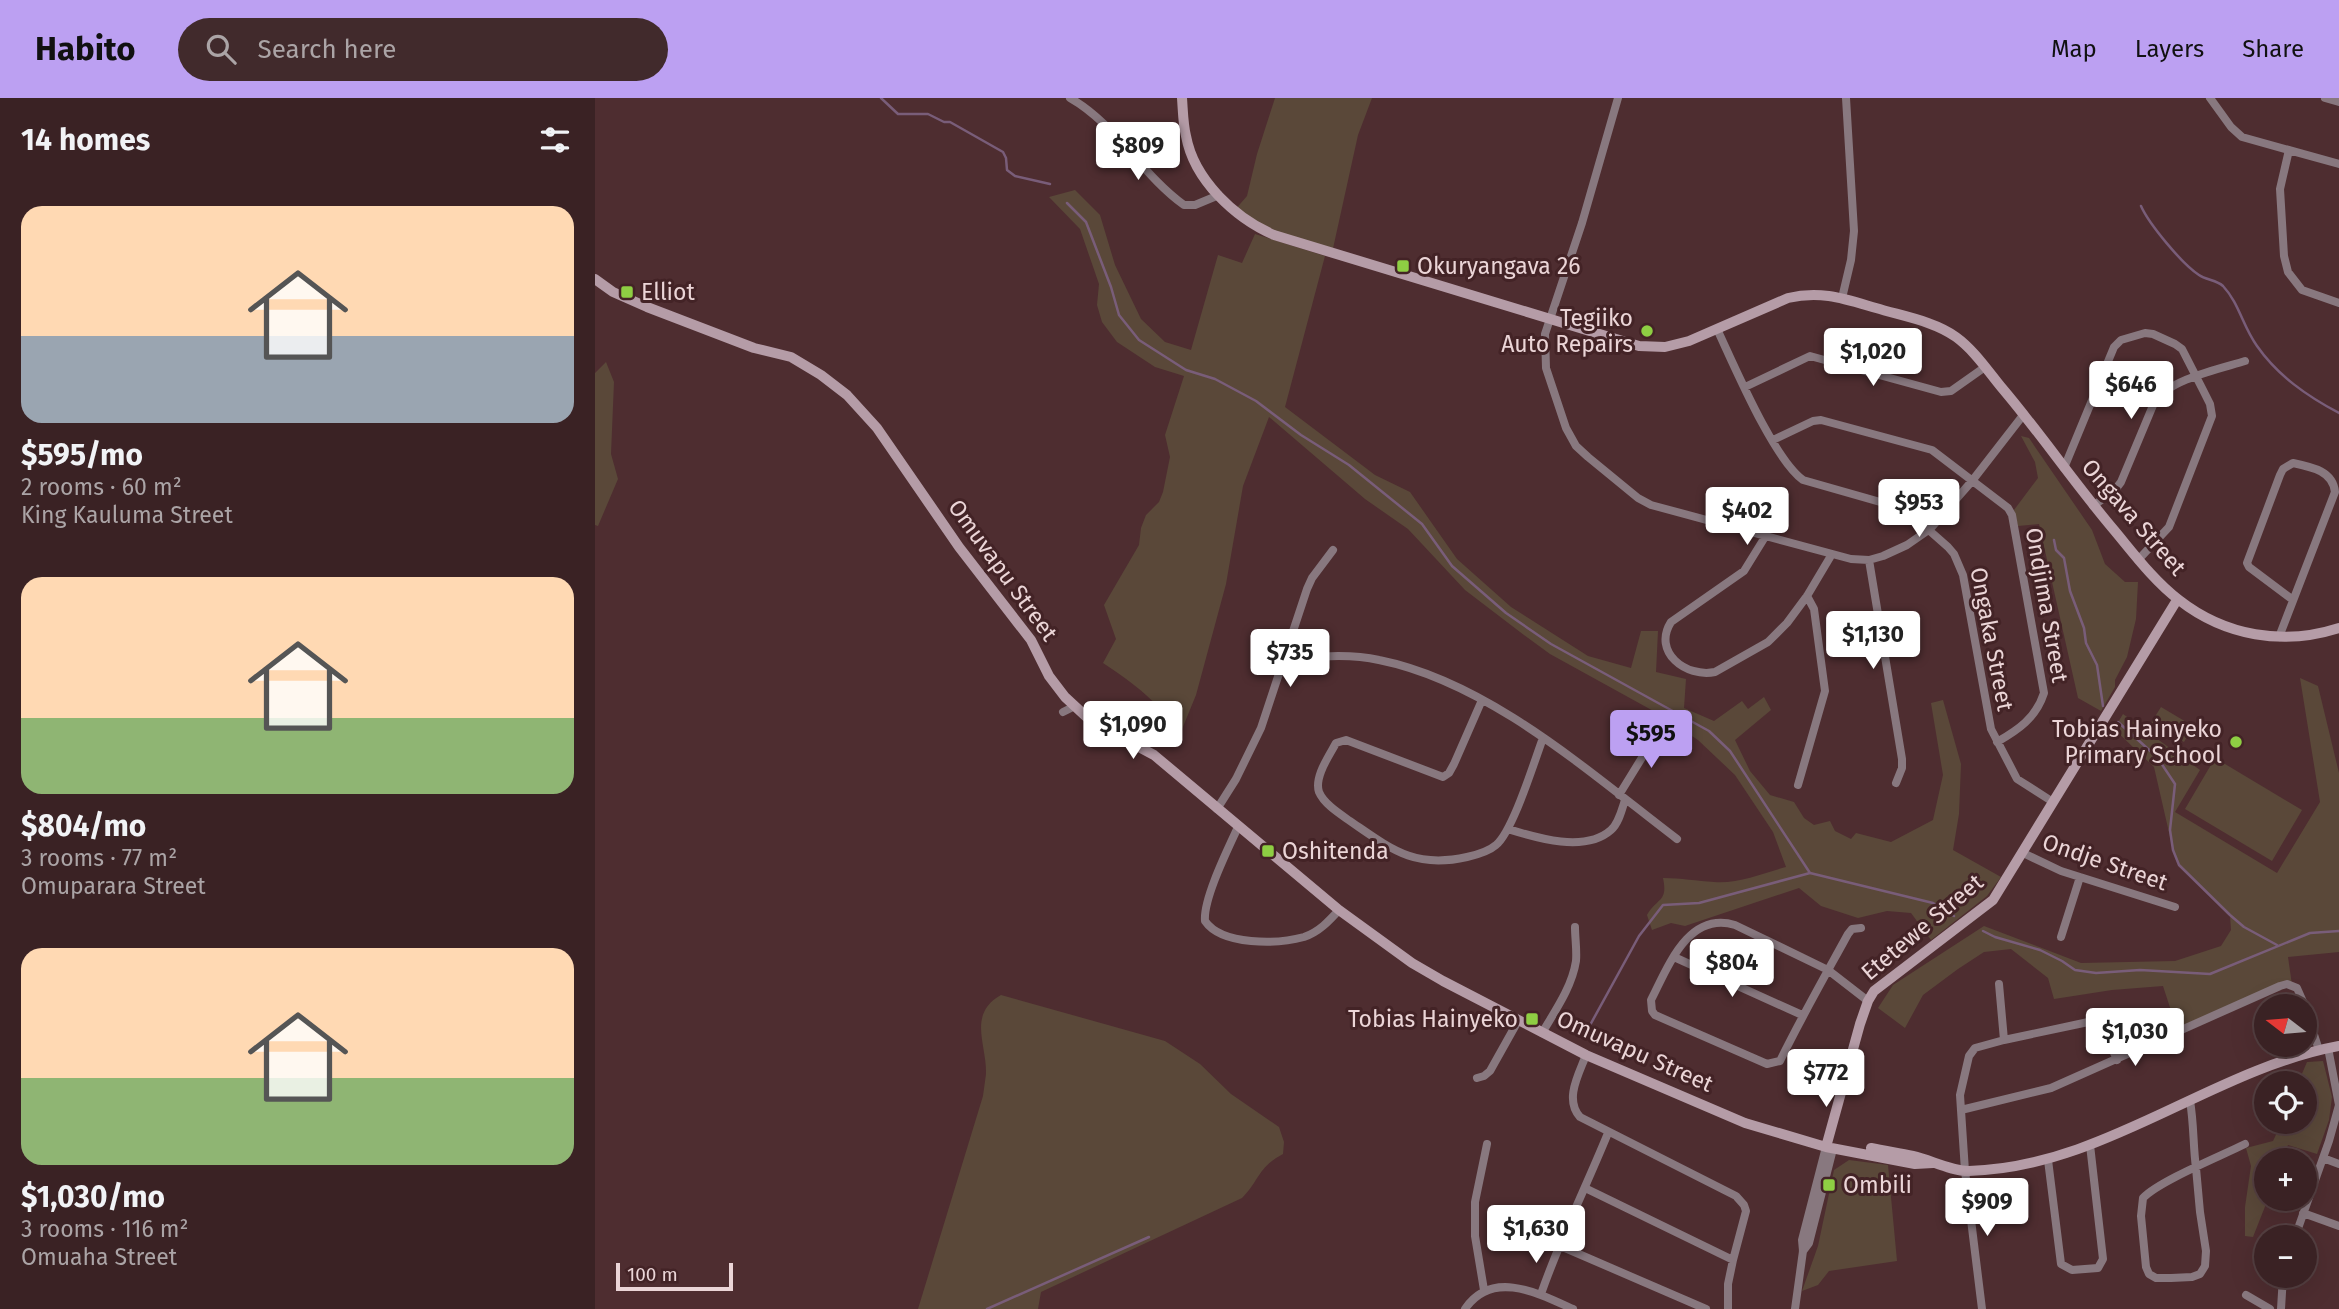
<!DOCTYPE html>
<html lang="en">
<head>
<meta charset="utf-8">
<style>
  :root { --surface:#3a2224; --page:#412a2c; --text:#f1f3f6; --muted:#aba4a6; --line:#543f41; --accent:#bca0f2 }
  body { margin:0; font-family:"Fira Sans",sans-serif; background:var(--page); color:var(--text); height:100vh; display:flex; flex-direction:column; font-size:26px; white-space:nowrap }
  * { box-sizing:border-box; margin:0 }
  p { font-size:23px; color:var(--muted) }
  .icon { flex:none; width:38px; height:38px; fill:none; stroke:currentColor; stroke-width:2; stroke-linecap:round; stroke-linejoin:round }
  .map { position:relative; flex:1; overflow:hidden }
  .details { display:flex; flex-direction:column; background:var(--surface); width:595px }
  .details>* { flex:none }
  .needle { width:46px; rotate:286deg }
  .buttons { position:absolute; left:1659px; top:896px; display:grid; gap:14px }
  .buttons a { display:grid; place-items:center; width:63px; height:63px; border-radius:50%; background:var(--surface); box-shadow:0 7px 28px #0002,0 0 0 2px var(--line); font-size:35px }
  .scale { position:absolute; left:21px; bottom:18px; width:117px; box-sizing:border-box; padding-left:7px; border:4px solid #ebd5d7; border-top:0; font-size:19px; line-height:24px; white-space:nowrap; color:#ebd5d7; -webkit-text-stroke:5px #432326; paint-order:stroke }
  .price { position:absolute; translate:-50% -60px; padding:0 16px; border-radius:7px; background:#fff; color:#222; font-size:23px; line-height:46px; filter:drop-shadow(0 2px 4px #0008) }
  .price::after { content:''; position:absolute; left:50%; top:42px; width:21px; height:16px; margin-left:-10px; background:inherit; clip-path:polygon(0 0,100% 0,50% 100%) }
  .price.on { background:var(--accent); color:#111 }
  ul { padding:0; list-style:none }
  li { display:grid; align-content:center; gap:14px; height:371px; padding:0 21px }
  li span { display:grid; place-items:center; height:217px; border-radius:21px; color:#555 }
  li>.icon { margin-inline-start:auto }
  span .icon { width:126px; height:126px; fill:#fffc; stroke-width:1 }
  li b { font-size:30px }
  h2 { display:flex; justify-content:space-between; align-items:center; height:84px; padding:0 21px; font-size:30px }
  header { display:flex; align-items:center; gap:42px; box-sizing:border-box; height:98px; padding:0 35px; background:var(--accent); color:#111 }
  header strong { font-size:33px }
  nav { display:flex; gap:38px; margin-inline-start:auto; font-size:24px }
  .search { width:490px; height:63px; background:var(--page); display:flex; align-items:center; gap:18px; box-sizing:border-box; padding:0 24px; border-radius:38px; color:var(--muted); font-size:26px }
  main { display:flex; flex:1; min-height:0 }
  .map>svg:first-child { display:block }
  .green { fill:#5a4839 }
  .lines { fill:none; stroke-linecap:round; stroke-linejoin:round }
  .stream { stroke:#795d79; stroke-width:2.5 }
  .street { stroke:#88787f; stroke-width:8 }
  .secondary { stroke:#b59ca7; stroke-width:10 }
  .poi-dot { fill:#8ece43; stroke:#432326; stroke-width:2.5 }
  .labels { text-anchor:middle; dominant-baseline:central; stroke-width:6; stroke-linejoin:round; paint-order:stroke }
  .poi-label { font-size:23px; fill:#ebd5d7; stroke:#432326; text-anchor:start }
  .street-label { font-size:23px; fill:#ebd5d7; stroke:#432326 }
</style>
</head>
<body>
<header>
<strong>Habito</strong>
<div class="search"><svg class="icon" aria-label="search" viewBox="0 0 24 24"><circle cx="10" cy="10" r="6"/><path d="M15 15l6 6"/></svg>Search here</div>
<nav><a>Map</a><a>Layers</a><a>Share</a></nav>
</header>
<main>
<section class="details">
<h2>14 homes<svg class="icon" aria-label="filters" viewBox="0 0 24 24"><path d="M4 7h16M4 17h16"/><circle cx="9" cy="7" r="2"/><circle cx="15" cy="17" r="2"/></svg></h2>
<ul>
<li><span style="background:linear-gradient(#ffd9b3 60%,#9aa5b1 0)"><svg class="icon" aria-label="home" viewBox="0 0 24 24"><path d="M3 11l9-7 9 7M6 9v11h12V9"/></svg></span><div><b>$595/mo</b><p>2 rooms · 60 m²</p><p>King Kauluma Street</p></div></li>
<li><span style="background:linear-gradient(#ffd9b3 65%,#8fb573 0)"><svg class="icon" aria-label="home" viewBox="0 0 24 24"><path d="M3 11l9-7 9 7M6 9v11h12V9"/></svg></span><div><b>$804/mo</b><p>3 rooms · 77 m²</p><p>Omuparara Street</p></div></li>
<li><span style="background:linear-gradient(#ffd9b3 60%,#8fb573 0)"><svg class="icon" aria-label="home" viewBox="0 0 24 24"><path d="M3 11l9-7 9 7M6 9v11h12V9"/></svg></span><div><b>$1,030/mo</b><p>3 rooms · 116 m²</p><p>Omuaha Street</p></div></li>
</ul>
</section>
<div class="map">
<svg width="1744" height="1211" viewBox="0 0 1744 1211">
  <rect width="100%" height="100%" fill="#4e2d30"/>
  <path class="green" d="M680,0H777L763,37L737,155L679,137L639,113L652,98L662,56Z
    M480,92L505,117L520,167L546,221L570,244L596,252L623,157L647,165L660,136L730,158L690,309L780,377L815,394L862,461L916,509L993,558L1036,570L1046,533H1063L1061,574L1091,581L1089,610L1119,623L1147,603L1153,611L1169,599L1176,612L1140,642L1155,673L1175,697L1199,704L1209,720L1219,727L1235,723L1240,733L1256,741L1261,735L1296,744L1338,722L1348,677L1336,605L1348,602L1366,666L1364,716L1358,752L1406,779L1392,798L1336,842L1316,815L1292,813L1263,820L1226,808L1204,790L1090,828L1076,825L1057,832L1052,817C1063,799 1073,804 1068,780C1086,780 1102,783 1119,784C1143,786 1168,775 1191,769L1178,734L1140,677L1103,642L1062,615L955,556L925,534L870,492L813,431L770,401L674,319L648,388L631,486L601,597L583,641C575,611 533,581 508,565L521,541L509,507L544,447L546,430L551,417L564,404L568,394L575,359L570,337L589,278L560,269L522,244L507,224L502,207L504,186L485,131L454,99Z
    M11,264L19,284L16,356L23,381L3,428L0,427V275Z
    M1426,338L1434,340L1497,432L1510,466L1530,484H1543L1541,521L1532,559L1520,582V589L1506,613L1483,600L1444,426L1423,428L1419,412L1443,380L1440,364Z
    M1705,580L1723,588L1744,675V854L1693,859L1697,887L1583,934L1568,888L1517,892L1459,901L1453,880L1416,851L1389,854L1363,871L1328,897L1310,930L1283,910L1298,887L1389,828L1486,865L1580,863L1626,848L1636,832L1635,817L1584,767L1578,752L1559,669L1519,631L1528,616L1605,672L1580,714L1682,775L1725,704Z
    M1566,609L1598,628L1589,644L1556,625Z
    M1620,660L1707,712L1677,763L1590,711Z
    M406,897L570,943L605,966L636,996L684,1029L689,1044L688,1056C662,1070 665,1082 647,1100L446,1194L443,1211H323L388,998C389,991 390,983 391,976C392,947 372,916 406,897Z
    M1728,963L1737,999L1734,1022L1722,1056L1693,1047L1687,1062H1671L1673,1101L1658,1139L1650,1138V1109L1656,1068L1651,1050L1678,1043L1687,1024H1710V985H1703L1712,964Z
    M1254,1062L1293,1067L1302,1163L1234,1173L1223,1187L1207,1193L1223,1148L1239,1072Z"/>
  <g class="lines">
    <path class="stream" d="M286,0L303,16H333L349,24H355L408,54L411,60L412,72L420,78L455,86
      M472,105L491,124L516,189L524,217L544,242L591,272L620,281L661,303L706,337L754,367L827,426L857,468L911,515L956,546L1114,633L1135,653L1215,775
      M1546,108C1554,126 1587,166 1604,177C1611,182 1622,182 1628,188C1644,205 1648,229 1662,248C1683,278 1712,298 1744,315
      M1459,442L1461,452L1469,460L1475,493L1489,530L1491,545L1502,567L1508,608
      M1523,624L1562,659L1580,686L1575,732L1578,752L1584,767L1635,817L1649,829L1682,847
      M1388,833L1400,839L1445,852L1467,863L1480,872L1501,875L1545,872L1615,876L1715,835L1744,833
      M994,929L1044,838L1068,807L1104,805L1215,775L1338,805L1359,818
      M392,1211L554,1139"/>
    <path class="street" d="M475,0C521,26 546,76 589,107H600L624,97
      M1023,0L987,125L950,236L951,270L971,330L981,348L993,359L1043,400L1056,407L1256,461L1274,462L1288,458L1312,447L1335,431L1377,383L1429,316
      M1615,0L1636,29L1647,39L1744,66
      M1730,0L1744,4
      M1694,52L1685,91L1689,158L1693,174L1707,192L1744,205
      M1247,200L1256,162L1259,133L1251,0
      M1122,231C1139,267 1178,360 1208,382L1310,411L1353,449L1359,456L1368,477L1396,631L1422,681L1458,704
      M1150,289L1215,258L1346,294L1356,293L1390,269
      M1178,342L1218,323L1226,322L1337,352L1413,410L1417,417L1449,595C1441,620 1423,632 1402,644
      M1469,370L1519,249L1526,242L1550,235L1558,236L1580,246L1587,251L1609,294L1615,306L1617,318L1574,429L1543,462
      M1498,408L1520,392L1526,384L1559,305C1572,282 1624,271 1650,263
      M1170,439L1149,473L1076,524C1057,554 1091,580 1120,574L1173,544L1192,525L1212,498L1237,456
      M1274,462L1307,661V670L1301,685
      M1684,539L1740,394C1738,373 1717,369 1698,365L1688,371L1685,377L1652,465L1654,469L1698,502
      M689,561C720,559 753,555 784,562C894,584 995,675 1082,741
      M887,602L859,666L854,675L848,679L751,642L741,645C734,658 719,679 724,694C729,706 745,716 755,723C796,751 819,771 872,759C881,757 893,754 901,747C918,733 939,664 948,640
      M468,614L480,608
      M1203,687L1230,593L1219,511L1212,498
      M1024,697L1064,632
      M622,711L641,681L666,630L712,491L717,480L738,452
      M643,729C633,751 608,801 610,823C627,848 683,846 709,839C724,834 734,823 744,812
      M913,731C942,740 990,755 1016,732C1024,725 1027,711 1030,702
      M1428,755L1466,773L1580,809
      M1266,830L1257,831L1253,836C1230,878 1206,920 1185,963L1172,966L1060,917L1057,913L1056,902C1073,869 1093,813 1140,827L1233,872L1273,903
      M1466,839L1485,779
      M1079,859L1207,917
      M1404,886L1409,942
      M1710,909L1724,952
      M947,935C960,913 977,889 981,863C982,852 980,840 980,829
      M991,957C984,976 969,1001 985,1019L1141,1098L1149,1107L1151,1113L1138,1162L1133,1186V1211
      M882,980L889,978L895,973L923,923
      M1595,1003C1599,1026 1598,1048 1601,1070L1605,1114L1611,1153L1610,1168L1605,1176L1597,1179L1576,1180H1561L1554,1176L1551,1169L1546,1118L1548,1100C1564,1083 1626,1058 1650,1046
      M1366,1012L1456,990L1685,888L1692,886L1702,890L1710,908
      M1728,1060L1744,1066
      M1453,1062L1466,1166L1477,1172L1503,1170L1508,1161L1495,1047
      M990,1090L1138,1162
      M1708,1115L1744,1128
      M1700,1139L1734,1043L1744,1007L1733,950
      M963,1147L1111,1211
      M1208,1153L1214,1145L1238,1051
      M889,1192L880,1138V1104L892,1046
      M946,1196C965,1141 991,1089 1013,1035
      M1651,1197L1675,1211
      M870,1211C897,1171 943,1195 978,1211
      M1200,1211L1208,1153L1207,1142L1231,1049
      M1387,1211L1370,1073L1365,997L1374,958L1380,950L1409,942L1498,923L1507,927L1522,962
      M1686,1211L1688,1178"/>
    <path class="secondary" d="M587,0C588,13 588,26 591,38C599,82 640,120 679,137L1044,248L1070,249L1094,243L1193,200C1226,192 1250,201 1281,210C1307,218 1339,223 1361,239C1379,252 1393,273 1407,290C1446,336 1480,386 1519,432C1539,456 1559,483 1584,502C1630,538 1688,548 1744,530
      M0,181L18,194L52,209L159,250L196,259L226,277L252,297L282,330L364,449L436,542L454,578L470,599L497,624L559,657L744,812L817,865L848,883L991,957L1150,1025L1231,1049L1320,1066L1338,1065
      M1231,1049L1265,926L1273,903L1279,893L1398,802L1582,502
      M1276,1050C1290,1053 1304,1055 1318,1058C1336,1062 1355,1073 1374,1073C1510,1069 1615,972 1744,948"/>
  </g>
  <g class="poi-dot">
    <rect x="801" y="161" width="14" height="14" rx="3.5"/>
    <rect x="25" y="187" width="14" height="14" rx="3.5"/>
    <circle cx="1052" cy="233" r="7"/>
    <circle cx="1641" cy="644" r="7"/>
    <rect x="666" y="746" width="14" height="14" rx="3.5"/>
    <rect x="930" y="914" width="14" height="14" rx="3.5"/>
    <rect x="1227" y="1080" width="14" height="14" rx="3.5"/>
  </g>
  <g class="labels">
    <g class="poi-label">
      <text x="822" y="168">Okuryangava 26</text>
      <text x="46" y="194">Elliot</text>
      <text x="1038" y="220" text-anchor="end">Tegiiko<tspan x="1038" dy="26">Auto Repairs</tspan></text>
      <text x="1627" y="631" text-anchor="end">Tobias Hainyeko<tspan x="1627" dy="26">Primary School</tspan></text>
      <text x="687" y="753">Oshitenda</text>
      <text x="923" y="921" text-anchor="end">Tobias Hainyeko</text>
      <text x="1248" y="1087">Ombili</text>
    </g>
    <g class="street-label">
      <text transform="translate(1539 419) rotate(49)">Ongava Street</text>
      <text transform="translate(408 472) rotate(54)">Omuvapu Street</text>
      <text transform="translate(1452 507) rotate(80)">Ondjima Street</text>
      <text transform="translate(1397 541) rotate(79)">Ongaka Street</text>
      <text transform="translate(1510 764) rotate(19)">Ondje Street</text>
      <text transform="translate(1327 829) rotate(-40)">Etetewe Street</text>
      <text transform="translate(1040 953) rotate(24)">Omuvapu Street</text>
    </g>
  </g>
</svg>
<div class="buttons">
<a><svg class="needle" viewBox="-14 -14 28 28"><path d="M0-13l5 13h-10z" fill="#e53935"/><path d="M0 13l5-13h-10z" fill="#aba4a6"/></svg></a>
<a><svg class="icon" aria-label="locate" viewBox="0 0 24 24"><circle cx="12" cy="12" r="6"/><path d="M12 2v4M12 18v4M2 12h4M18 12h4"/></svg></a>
<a>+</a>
<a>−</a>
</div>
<div class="scale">100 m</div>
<b class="price" style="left:543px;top:84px">$809</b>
<b class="price" style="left:1278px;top:290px">$1,020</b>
<b class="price" style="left:1536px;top:323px">$646</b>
<b class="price" style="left:1324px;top:441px">$953</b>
<b class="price" style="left:1152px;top:449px">$402</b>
<b class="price" style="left:1278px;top:573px">$1,130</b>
<b class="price" style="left:695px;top:591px">$735</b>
<b class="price" style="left:538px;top:663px">$1,090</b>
<b class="price on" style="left:1056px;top:672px">$595</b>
<b class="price" style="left:1137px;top:901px">$804</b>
<b class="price" style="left:1540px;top:970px">$1,030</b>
<b class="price" style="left:1231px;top:1011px">$772</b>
<b class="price" style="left:1392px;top:1140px">$909</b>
<b class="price" style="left:941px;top:1167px">$1,630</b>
</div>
</main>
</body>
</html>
